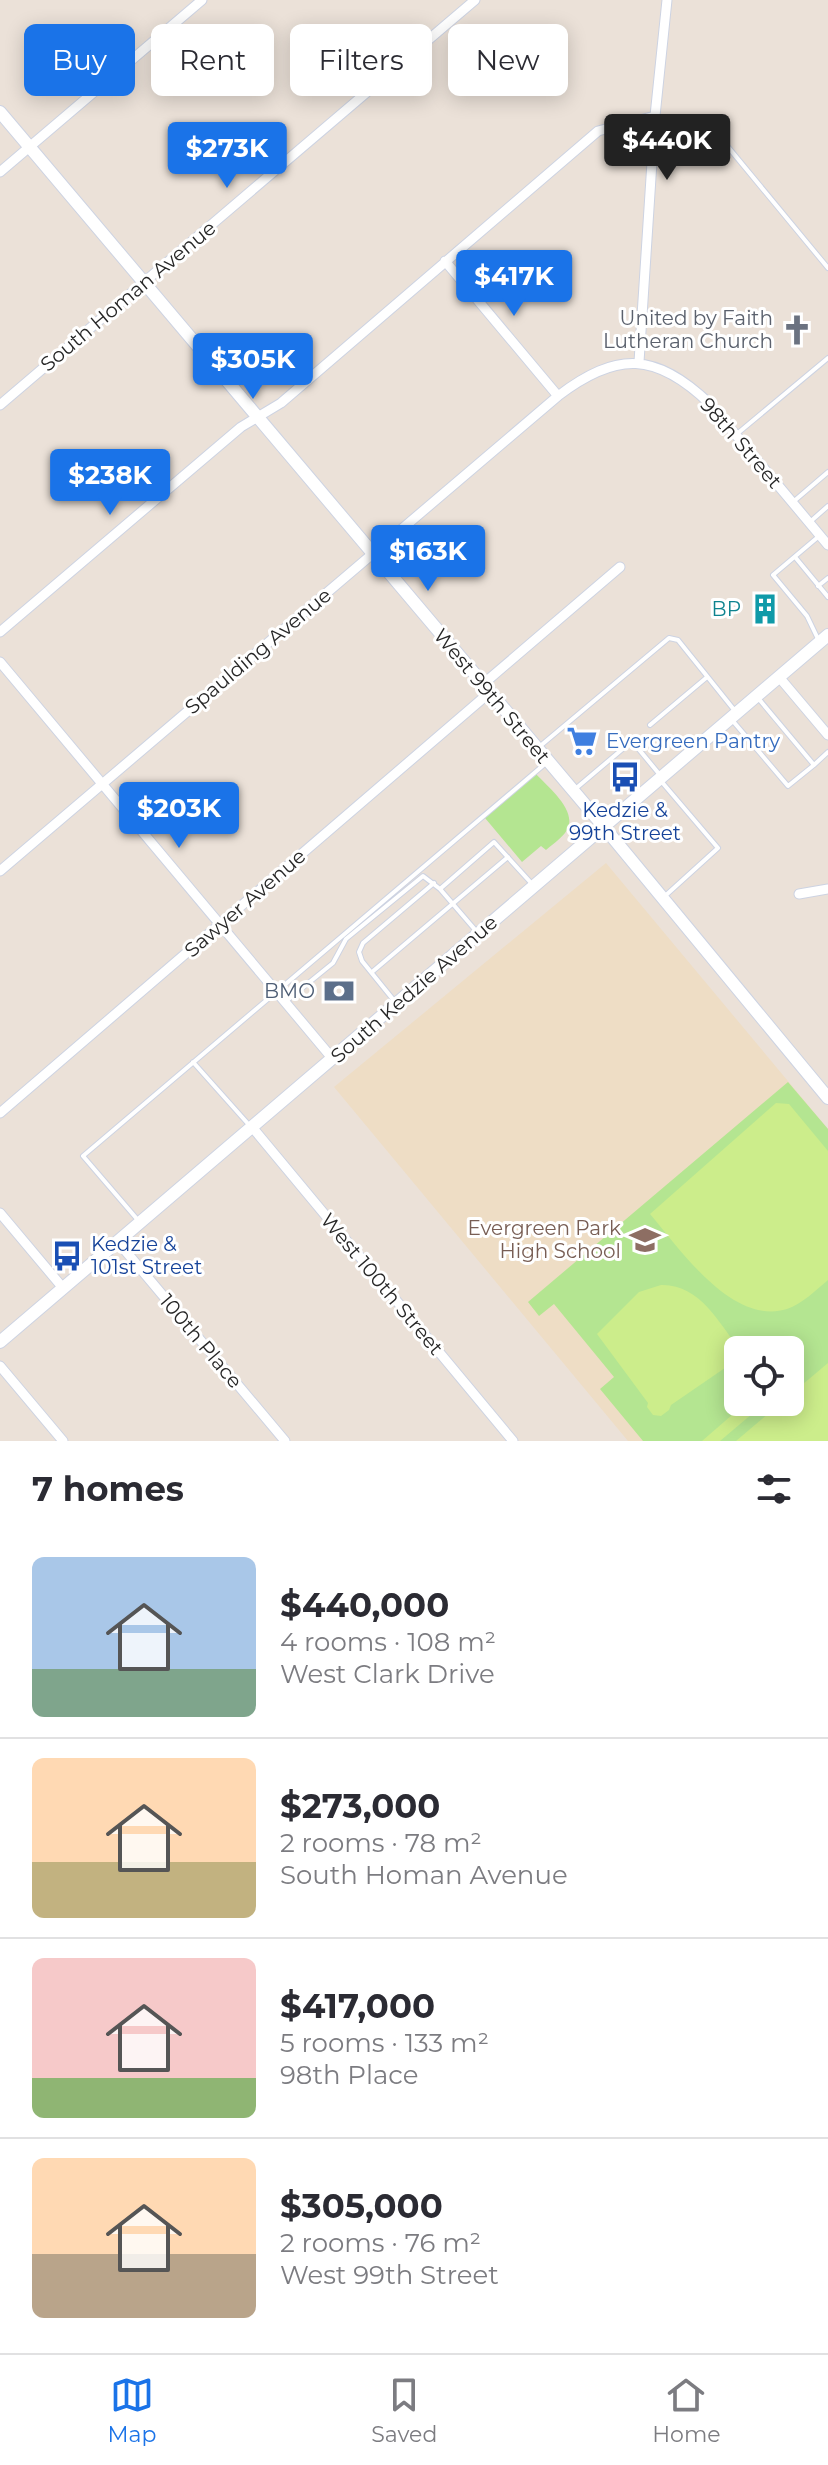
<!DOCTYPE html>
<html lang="en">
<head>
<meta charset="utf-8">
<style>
  :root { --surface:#fff; --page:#f7f7f7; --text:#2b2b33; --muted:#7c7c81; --line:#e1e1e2; --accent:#1a73e8 }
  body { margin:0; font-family:Montserrat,sans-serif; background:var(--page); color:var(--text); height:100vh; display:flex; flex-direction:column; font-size:30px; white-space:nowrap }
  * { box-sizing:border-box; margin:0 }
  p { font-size:26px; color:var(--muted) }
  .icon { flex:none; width:44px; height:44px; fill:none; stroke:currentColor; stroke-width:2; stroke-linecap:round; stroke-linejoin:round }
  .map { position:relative; height:1441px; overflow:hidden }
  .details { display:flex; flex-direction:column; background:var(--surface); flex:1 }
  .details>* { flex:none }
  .top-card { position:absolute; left:24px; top:24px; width:780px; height:72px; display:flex; gap:16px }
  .fabs { position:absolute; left:724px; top:1336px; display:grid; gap:16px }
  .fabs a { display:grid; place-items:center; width:80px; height:80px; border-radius:12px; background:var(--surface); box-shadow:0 4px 20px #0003; font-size:40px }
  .price { position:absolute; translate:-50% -68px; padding:0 18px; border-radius:8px; background:var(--accent); color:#fff; font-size:26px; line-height:52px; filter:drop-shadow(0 2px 4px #0008) }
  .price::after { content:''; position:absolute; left:50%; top:48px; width:24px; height:18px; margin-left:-12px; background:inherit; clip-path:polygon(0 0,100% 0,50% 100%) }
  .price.on { background:#222; color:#fff }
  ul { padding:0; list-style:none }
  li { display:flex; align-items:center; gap:24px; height:200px; padding:0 32px }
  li+li { border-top:2px solid var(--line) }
  li span { display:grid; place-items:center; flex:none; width:224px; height:160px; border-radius:12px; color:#555 }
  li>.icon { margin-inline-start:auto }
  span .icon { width:96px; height:96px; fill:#fffc; stroke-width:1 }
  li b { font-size:34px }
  h2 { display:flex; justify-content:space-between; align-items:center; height:96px; padding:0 32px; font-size:34px }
  .pill { padding:0 28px; border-radius:12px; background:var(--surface); box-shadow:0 4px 20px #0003; font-size:28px; line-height:72px }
  .pill.on { background:var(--accent); color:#fff }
  .dock { display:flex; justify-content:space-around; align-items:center; height:112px; border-top:2px solid var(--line); background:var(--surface); font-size:22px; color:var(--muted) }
  .dock a { display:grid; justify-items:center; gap:4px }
  .dock .on { color:var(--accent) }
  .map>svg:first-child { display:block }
  .education { fill:#eeddc5; fill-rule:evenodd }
  .green { fill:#b4e591; fill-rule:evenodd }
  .pitch { fill:#cced8b }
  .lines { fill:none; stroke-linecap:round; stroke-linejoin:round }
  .lane-casing { stroke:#cdd3e2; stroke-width:6 }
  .street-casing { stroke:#cdd3e2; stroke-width:11 }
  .secondary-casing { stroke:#cdd3e2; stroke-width:14 }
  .lane { stroke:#fff; stroke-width:4 }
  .street { stroke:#fff; stroke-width:9 }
  .secondary { stroke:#fff; stroke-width:12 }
  .labels { text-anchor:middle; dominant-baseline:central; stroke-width:6; stroke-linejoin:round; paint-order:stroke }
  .street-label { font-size:20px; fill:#272727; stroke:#fff }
  .worship-label { font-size:20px; fill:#5b616d; stroke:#fff; text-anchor:end }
  .culture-label { font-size:20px; fill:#0d838f; stroke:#fff; text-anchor:end }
  .shop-label { font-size:20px; fill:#366cbe; stroke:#fff; text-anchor:start }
  .transit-label { font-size:20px; fill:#164399; stroke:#fff }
  .service-label { font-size:20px; fill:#4e5e75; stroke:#fff; text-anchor:end }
  .education-label { font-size:20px; fill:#785e54; stroke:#fff; text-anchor:end }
</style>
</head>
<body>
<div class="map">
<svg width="828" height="1441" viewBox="0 0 828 1441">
  <rect width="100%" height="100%" fill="#ebe1d8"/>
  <path class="education" d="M606,863L828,1129V1441H628L334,1087ZM738,1350H790V1402H738Z"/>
  <path class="green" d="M536,774C549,788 581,813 565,833C560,839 552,845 546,850L541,846L522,862L485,818Z
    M788,1082L828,1129V1441H643L600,1389L614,1377L554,1304L539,1316L528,1302ZM738,1350H790V1402H738Z"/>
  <path class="pitch" d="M776,1103L789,1104L828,1151V1280C816,1290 802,1304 787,1309C732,1326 680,1249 650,1214Z
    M661,1285C700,1284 719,1323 740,1350L738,1359L671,1405L669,1410L661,1416L653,1415L647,1407L648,1403L597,1334L639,1292Z
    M828,1363V1441H736L782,1402H790V1395Z
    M747,1402H766L720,1441H702Z"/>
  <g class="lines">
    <g class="lane-casing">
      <path id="lane" d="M657,117C683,118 698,121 719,136L828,268
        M738,433L828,358
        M793,502L828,472
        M811,521L828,506
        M818,537L773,575L807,616L819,641
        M795,557L828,597
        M818,586L828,578
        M732,720L788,786L814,765L758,698
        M650,725L706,678
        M539,747L669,638L678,640L735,711
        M814,765L828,752
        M661,781L718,848L665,896
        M574,790L632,741L660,775
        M440,889L494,842L533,885
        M372,972L508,857
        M285,1002L333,963L346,939L423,876L440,889L477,932
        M396,1003L362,961L359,952L363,943L434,883
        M193,1062L250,1126
        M137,1219L83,1156L546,763"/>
    </g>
    <g class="street-casing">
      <path id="street" d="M0,172L202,0
        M445,261L558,396
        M639,362L655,116L667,0
        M0,405L475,0
        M0,632L241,427L281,403L598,131L655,116
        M0,662L332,1058
        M779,677L828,735
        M482,685L620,567
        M0,871L558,396C617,351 656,352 710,404L828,545
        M799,894L828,889
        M0,1113L489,693
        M252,1127L513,1441
        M0,1213L63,1288
        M118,1242L285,1441
        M0,1366L63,1441"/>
    </g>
    <g class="secondary-casing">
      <path id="secondary" d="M0,112L604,827L828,1098
        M0,1342L828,635"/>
    </g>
    <use href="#lane" class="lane"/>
    <use href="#street" class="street"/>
    <use href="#secondary" class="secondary"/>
  </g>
  <defs>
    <g id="church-bare" transform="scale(2.4)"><path d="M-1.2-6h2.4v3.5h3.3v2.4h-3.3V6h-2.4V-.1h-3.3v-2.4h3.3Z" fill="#6b7280" stroke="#fff" stroke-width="2.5" paint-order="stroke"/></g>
    <g id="building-bare" transform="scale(2.4)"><path d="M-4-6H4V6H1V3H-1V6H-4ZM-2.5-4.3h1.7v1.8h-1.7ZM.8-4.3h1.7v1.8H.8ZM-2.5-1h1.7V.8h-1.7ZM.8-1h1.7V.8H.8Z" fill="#0f9aa8" stroke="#fff" stroke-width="2.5" paint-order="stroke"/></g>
    <g id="supermarket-bare" transform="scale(2.4)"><path d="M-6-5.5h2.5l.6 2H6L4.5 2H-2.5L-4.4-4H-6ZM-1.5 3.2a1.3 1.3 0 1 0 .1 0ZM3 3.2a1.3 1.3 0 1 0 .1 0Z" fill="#3f7fe0" stroke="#fff" stroke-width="2.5" paint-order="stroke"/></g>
    <g id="bus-bare" transform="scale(2.4)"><path d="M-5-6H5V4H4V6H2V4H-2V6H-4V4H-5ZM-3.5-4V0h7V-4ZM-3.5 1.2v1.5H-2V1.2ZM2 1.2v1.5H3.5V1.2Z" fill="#1a4fb4" stroke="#fff" stroke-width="2.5" paint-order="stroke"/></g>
    <g id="bank-bare" transform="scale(2.4)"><path d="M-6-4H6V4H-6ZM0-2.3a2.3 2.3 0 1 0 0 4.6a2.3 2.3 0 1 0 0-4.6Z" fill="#5c6f8a" stroke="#fff" stroke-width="2.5" paint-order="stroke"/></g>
    <g id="school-bare" transform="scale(2.4)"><path d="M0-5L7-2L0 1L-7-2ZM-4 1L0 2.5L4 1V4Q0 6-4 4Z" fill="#8d6e63" stroke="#fff" stroke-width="2.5" paint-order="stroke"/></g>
  </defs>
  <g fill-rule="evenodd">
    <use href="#church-bare" x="797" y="330"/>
    <use href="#building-bare" x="765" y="609"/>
    <use href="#supermarket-bare" x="582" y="741"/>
    <use href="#bus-bare" x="625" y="777"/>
    <use href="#bank-bare" x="339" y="991"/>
    <use href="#school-bare" x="645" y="1240"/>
    <use href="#bus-bare" x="67" y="1256"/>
  </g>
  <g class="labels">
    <g class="street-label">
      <text transform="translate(128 296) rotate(-40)">South Homan Avenue</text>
      <text transform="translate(741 443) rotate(49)">98th Street</text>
      <text transform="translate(258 651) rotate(-40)">Spaulding Avenue</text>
      <text transform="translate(492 696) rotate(50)">West 99th Street</text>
      <text transform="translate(245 903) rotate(-41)">Sawyer Avenue</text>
      <text transform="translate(414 989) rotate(-41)">South Kedzie Avenue</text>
      <text transform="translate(382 1284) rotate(50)">West 100th Street</text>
      <text transform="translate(201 1341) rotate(50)">100th Place</text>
    </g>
    <g class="worship-label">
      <text x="773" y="318">United by Faith<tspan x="773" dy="23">Lutheran Church</tspan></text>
    </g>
    <g class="culture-label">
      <text x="741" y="609">BP</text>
    </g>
    <g class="shop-label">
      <text x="606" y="741">Evergreen Pantry</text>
    </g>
    <g class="transit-label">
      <text x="625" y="810">Kedzie &amp;<tspan x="625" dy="23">99th Street</tspan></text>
      <text x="91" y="1244" text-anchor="start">Kedzie &amp;<tspan x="91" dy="23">101st Street</tspan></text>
    </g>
    <g class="service-label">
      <text x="315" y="991">BMO</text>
    </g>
    <g class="education-label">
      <text x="621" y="1228">Evergreen Park<tspan x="621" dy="23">High School</tspan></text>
    </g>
  </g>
</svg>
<div class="fabs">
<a><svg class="icon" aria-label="locate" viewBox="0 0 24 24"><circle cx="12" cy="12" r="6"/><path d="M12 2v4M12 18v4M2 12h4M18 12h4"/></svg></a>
</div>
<b class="price on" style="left:667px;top:182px">$440K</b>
<b class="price" style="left:227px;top:190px">$273K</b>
<b class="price" style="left:514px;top:318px">$417K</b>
<b class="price" style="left:253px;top:401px">$305K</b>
<b class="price" style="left:110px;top:517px">$238K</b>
<b class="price" style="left:428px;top:593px">$163K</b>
<b class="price" style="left:179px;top:850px">$203K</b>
<div class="top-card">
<a class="pill on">Buy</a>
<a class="pill">Rent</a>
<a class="pill">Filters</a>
<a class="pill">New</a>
</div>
</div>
<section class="details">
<h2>7 homes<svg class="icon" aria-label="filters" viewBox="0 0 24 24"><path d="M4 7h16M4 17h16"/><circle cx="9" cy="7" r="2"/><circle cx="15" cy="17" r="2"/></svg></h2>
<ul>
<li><span style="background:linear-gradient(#a9c7e8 70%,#7fa58c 0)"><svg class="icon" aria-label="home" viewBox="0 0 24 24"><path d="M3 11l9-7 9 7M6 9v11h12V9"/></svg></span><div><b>$440,000</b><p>4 rooms · 108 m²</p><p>West Clark Drive</p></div></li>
<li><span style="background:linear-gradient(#ffd9b3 65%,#c2b280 0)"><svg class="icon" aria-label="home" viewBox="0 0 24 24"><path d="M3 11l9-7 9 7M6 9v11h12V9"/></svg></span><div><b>$273,000</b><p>2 rooms · 78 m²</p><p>South Homan Avenue</p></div></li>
<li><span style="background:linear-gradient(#f6c9c9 75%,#8fb573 0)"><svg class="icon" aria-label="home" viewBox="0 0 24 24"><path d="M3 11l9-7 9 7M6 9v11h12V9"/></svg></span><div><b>$417,000</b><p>5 rooms · 133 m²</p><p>98th Place</p></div></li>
<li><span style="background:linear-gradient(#ffd9b3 60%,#b9a48a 0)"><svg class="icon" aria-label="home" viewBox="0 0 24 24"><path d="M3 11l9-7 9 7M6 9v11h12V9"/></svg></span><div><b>$305,000</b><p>2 rooms · 76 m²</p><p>West 99th Street</p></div></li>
</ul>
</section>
<nav class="dock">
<a class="on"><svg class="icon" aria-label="map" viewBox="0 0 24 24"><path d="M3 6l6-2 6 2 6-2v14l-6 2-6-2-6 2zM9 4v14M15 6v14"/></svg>Map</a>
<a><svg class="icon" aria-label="saved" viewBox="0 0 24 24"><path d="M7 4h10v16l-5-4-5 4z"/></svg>Saved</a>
<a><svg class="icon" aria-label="home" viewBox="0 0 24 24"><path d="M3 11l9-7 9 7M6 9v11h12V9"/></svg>Home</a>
</nav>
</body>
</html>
